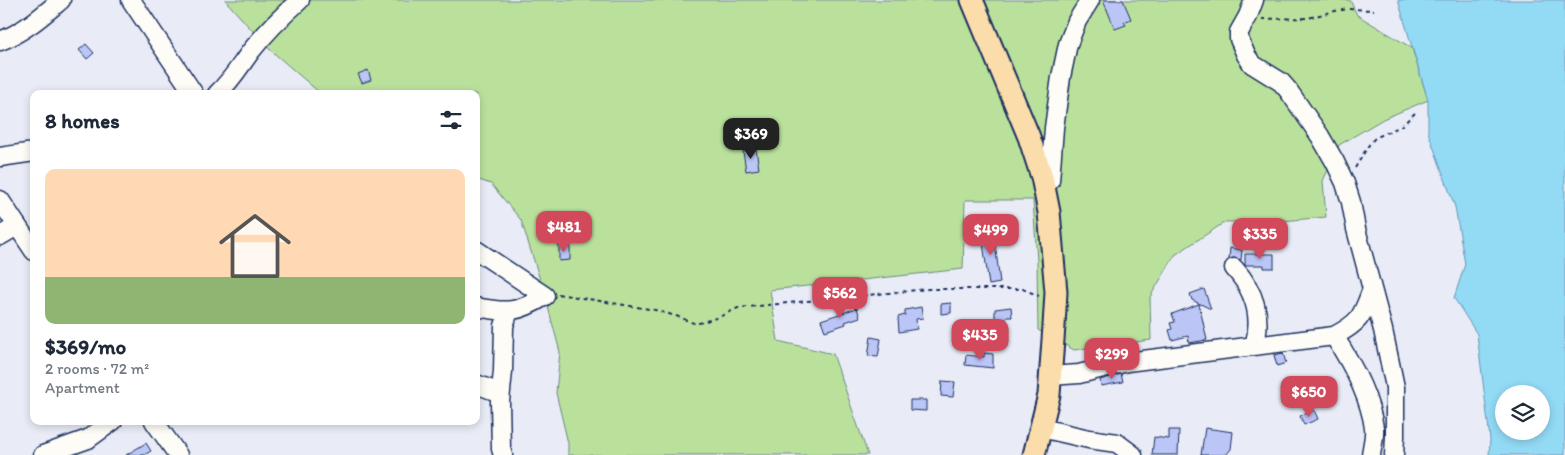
<!DOCTYPE html>
<html lang="en">
<head>
<meta charset="utf-8">
<style>
  :root { --surface:#fff; --page:#f6f6f7; --text:#1f2937; --muted:#747a83; --accent:#d1495b }
  body { margin:0; font-family:Itim,sans-serif; background:var(--page); color:var(--text); height:100vh; display:flex; flex-direction:column; font-size:19px; white-space:nowrap }
  * { box-sizing:border-box; margin:0 }
  p { font-size:16px; color:var(--muted) }
  .icon { flex:none; width:28px; height:28px; fill:none; stroke:currentColor; stroke-width:2; stroke-linecap:round; stroke-linejoin:round }
  .map { position:relative; flex:1; overflow:hidden }
  .side { position:absolute; left:30px; top:90px; width:450px; height:335px; display:flex; flex-direction:column; background:var(--surface); border-radius:10px; box-shadow:0 2px 8px #0003 }
  .side>* { flex:none }
  .tools { position:absolute; left:1495px; top:385px; display:grid; gap:10px }
  .tools a { display:grid; place-items:center; width:55px; height:55px; border-radius:50%; background:var(--surface); box-shadow:0 2px 8px #0003; font-size:25px }
  .price { position:absolute; translate:-50% -42px; padding:0 11px; border-radius:10px; background:var(--accent); color:#fff; font-size:16px; line-height:32px; filter:drop-shadow(0 1px 2px #0008) }
  .price::after { content:''; position:absolute; left:50%; top:30px; width:15px; height:11px; margin-left:-8px; background:inherit; clip-path:polygon(0 0,100% 0,50% 100%) }
  .price.on { background:#222; color:#fff }
  ul { padding:0; list-style:none }
  li { display:grid; align-content:center; gap:10px; height:265px; padding:0 15px }
  li span { display:grid; place-items:center; height:155px; border-radius:10px; color:#555 }
  li>.icon { margin-inline-start:auto }
  span .icon { width:90px; height:90px; fill:#fffc; stroke-width:1 }
  li b { font-size:21px }
  h2 { display:flex; justify-content:space-between; align-items:center; height:60px; padding:0 15px; font-size:21px }
  .map>svg:first-child { display:block }
  .green { fill:#bae19c; stroke:#6a887d }
  .water { fill:#93daf5; stroke:#6396b9; fill-rule:evenodd }
  .building { fill:#bbc6f7; stroke:#1b2f5e }
  .lines { fill:none; stroke-linecap:round; stroke-linejoin:round }
  .minor-casing { stroke:#1b2f5e; stroke-width:21 }
  .major-casing { stroke:#1b2f5e; stroke-width:25 }
  .path { stroke:#1b2f5e; stroke-width:2; stroke-dasharray:4 4; stroke-linecap:butt }
  .minor { stroke:#fdfcf7; stroke-width:18 }
  .major { stroke:#fbddab; stroke-width:21 }
</style>
</head>
<body>
<div class="map">
<svg width="1565" height="455" viewBox="0 0 1565 455">
  <rect width="100%" height="100%" fill="#e9ecf7"/>
  <filter id="ink" filterUnits="userSpaceOnUse"><feTurbulence type="fractalNoise" baseFrequency=".02" numOctaves="2"/><feDisplacementMap in="SourceGraphic" scale="10" xChannelSelector="R" yChannelSelector="G"/><feConvolveMatrix kernelMatrix="1 2 1 2 8 2 1 2 1" color-interpolation-filters="sRGB"/></filter>
  <g filter="url(#ink)">
    <path class="green" d="M225,0H1350L1357,15L1412,48L1428,100L1383,119L1339,145L1323,181L1326,217L1282,221L1225,222L1175,255L1150,297L1151,340L1074,350L1038,330L1037,261L1033,200H965L963,269L770,290L778,341L833,354L868,455H568V443L556,393L560,352L544,292L521,220L491,184L476,179V94H321L267,47Z"/>
    <path class="water" d="M1398,0H1565V455H1489L1490,439L1477,334L1454,298L1465,264L1455,207L1428,132V100ZM1504,394H1541V431H1504Z"/>
    <path class="building" d="M1103,0H1123L1131,19L1124,22L1126,25L1115,29Z
      M86,44L94,53L87,59L79,50Z
      M368,70L371,80L362,83L358,74Z
      M756,149L759,169L746,171L743,151Z
      M993,227L1000,283L989,285L981,229Z
      M559,245H570V260L559,261Z
      M1230,248L1242,250L1241,260L1233,258L1229,259Z
      M1245,254H1274V268H1264V265H1245Z
      M1204,289L1211,309L1192,300L1190,294Z
      M951,303V313L941,314V304Z
      M1199,304L1207,340L1189,343L1188,336L1172,340L1169,330L1172,329L1170,323L1175,322L1172,314Z
      M921,307L923,318L916,319L917,329L899,332L898,317L905,315V310Z
      M1011,307L1012,317H1006L1005,342L995,341V309Z
      M857,308L860,317L845,322L846,324L825,331L821,320Z
      M871,337L881,339L878,357L868,356Z
      M984,353L993,354V368L965,365L966,355L984,357Z
      M1283,353L1286,363L1277,366L1274,355Z
      M1121,374L1123,382L1101,386L1100,380Z
      M942,381L955,382L953,397L941,396Z
      M910,400H926V411L910,410Z
      M1314,410L1318,419L1304,425L1300,416Z
      M1205,428L1233,432L1231,449L1226,455H1201Z
      M1169,430H1179L1178,455H1152L1154,437L1169,439Z
      M146,443L151,451L144,455H126Z"/>
    <g class="lines">
      <g class="minor-casing">
        <path id="minor" d="M131,0L194,94
          M1254,0L1248,16L1239,32V39L1246,55L1252,64L1281,82L1288,90L1320,136L1335,162L1345,183L1351,202L1356,229L1383,330L1395,387V437L1394,455
          M0,41C23,33 43,15 61,0
          M217,94C231,81 240,66 251,51C266,32 282,16 300,0
          M0,157L34,152
          M1050,181L1054,128L1061,77L1068,44L1077,21L1090,0
          M0,200L34,251
          M0,236L17,226
          M476,250L545,296C518,313 507,313 476,307
          M1234,268C1254,290 1263,317 1254,346
          M1334,336C1351,362 1370,397 1374,428C1375,437 1372,446 1371,455
          M1050,376L1079,374L1127,362L1334,336C1361,322 1362,316 1372,289
          M476,384L500,393
          M154,421L178,455
          M1041,428L1089,439L1117,443L1133,455
          M43,455L88,439L113,421
          M503,455L501,449L500,401L503,371L504,326L509,311"/>
      </g>
      <g class="major-casing">
        <path id="major" d="M972,0L1029,137L1042,177L1049,212L1056,292L1054,326L1049,395L1034,455"/>
      </g>
      <path class="path" d="M1262,19L1308,18L1335,11L1349,9L1374,10
        M1355,168L1370,143L1375,138L1401,126L1415,113
        M558,294L655,310L679,317L696,324L719,317L738,308L928,289H1023L1039,296"/>
      <use href="#minor" class="minor"/>
      <use href="#major" class="major"/>
    </g>
  </g>
</svg>
<div class="tools">
<a><svg class="icon" aria-label="layers" viewBox="0 0 24 24"><path d="M12 4l9 5-9 5-9-5zM3 14l9 5 9-5"/></svg></a>
</div>
<b class="price on" style="left:751px;top:160px">$369</b>
<b class="price" style="left:564px;top:253px">$481</b>
<b class="price" style="left:991px;top:256px">$499</b>
<b class="price" style="left:1260px;top:260px">$335</b>
<b class="price" style="left:840px;top:319px">$562</b>
<b class="price" style="left:980px;top:361px">$435</b>
<b class="price" style="left:1112px;top:380px">$299</b>
<b class="price" style="left:1309px;top:418px">$650</b>
<section class="side">
<h2>8 homes<svg class="icon" aria-label="filters" viewBox="0 0 24 24"><path d="M4 7h16M4 17h16"/><circle cx="9" cy="7" r="2"/><circle cx="15" cy="17" r="2"/></svg></h2>
<ul>
<li><span style="background:linear-gradient(#ffd9b3 70%,#8fb573 0)"><svg class="icon" aria-label="home" viewBox="0 0 24 24"><path d="M3 11l9-7 9 7M6 9v11h12V9"/></svg></span><div><b>$369/mo</b><p>2 rooms · 72 m²</p><p>Apartment</p></div></li>
</ul>
</section>
</div>
</body>
</html>
